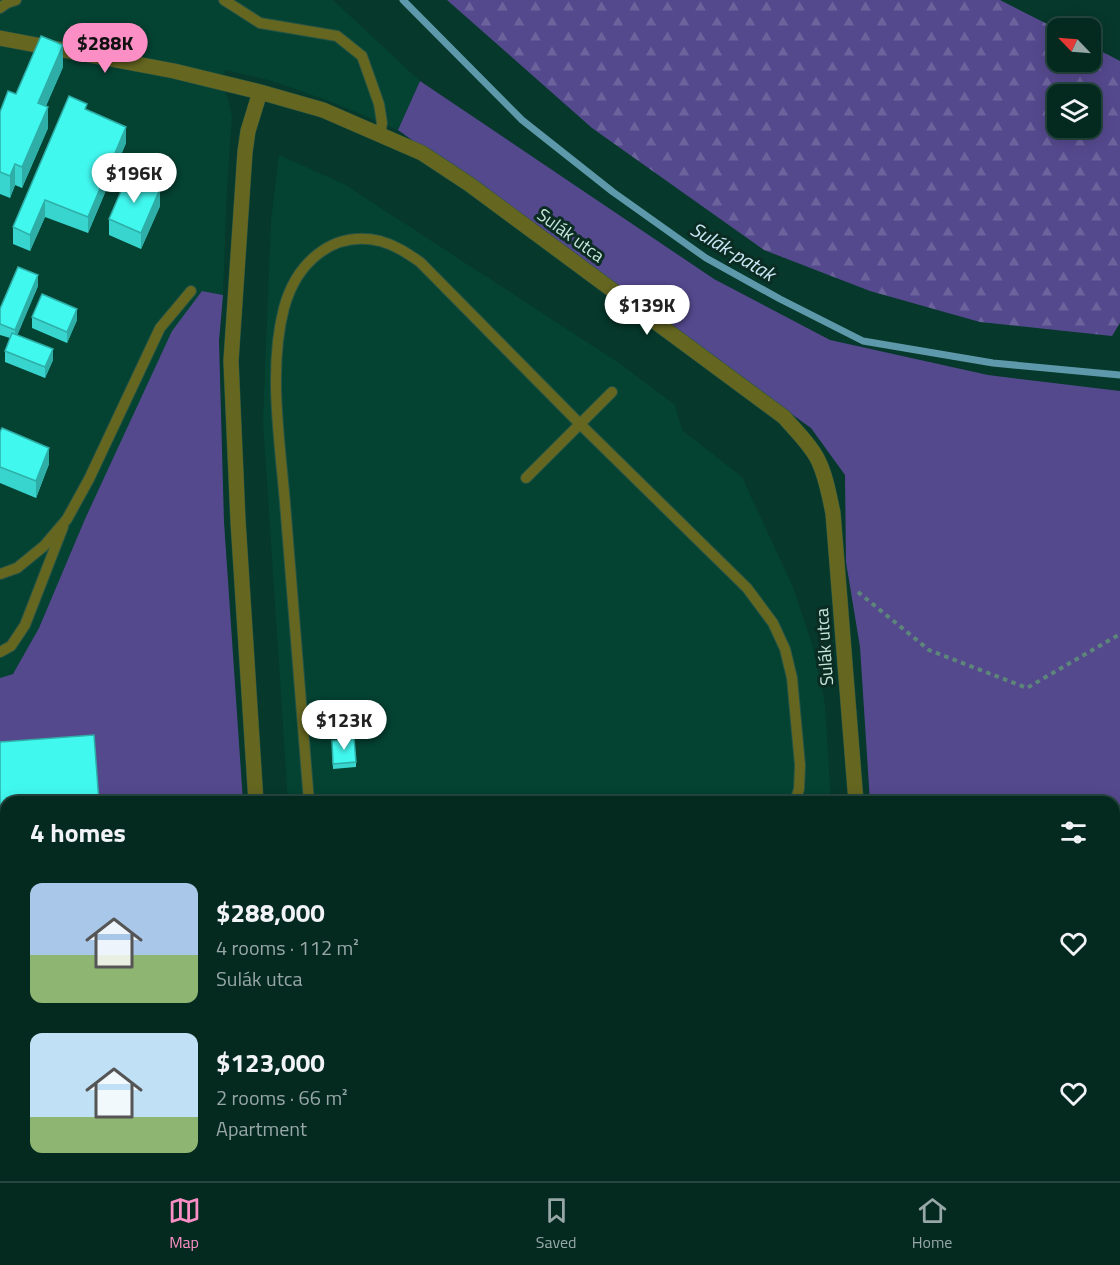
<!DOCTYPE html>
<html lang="en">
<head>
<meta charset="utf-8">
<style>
  :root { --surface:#042a20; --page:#12362d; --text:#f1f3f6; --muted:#97a7a5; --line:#25463e; --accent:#fb8fc5 }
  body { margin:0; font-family:"Titillium Web",sans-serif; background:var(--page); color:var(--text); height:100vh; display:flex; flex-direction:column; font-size:22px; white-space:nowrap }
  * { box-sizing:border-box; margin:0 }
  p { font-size:20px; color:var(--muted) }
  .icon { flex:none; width:33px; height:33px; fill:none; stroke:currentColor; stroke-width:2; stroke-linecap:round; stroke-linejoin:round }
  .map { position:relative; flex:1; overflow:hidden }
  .drawer { position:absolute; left:0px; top:796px; width:1120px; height:386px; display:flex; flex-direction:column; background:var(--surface); border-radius:18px 18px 0 0; box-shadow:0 3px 15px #0003,0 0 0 2px var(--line) }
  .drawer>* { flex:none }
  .needle { width:39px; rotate:295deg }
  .controls { position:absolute; left:1047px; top:18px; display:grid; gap:12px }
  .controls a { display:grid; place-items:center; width:54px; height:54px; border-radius:12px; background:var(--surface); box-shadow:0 3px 15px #0003,0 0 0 2px var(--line); font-size:30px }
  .price { position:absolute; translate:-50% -51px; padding:0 14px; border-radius:21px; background:#fff; color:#222; font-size:20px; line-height:39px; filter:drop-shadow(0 2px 3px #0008) }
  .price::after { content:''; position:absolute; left:50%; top:36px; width:18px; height:14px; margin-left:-9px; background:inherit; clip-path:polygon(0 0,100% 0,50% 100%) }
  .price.on { background:var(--accent); color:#111 }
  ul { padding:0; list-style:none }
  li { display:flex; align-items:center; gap:18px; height:150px; padding:0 30px }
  li span { display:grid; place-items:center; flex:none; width:168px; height:120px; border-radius:12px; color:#555 }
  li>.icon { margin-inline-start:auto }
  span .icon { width:72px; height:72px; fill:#fffc; stroke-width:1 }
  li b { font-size:26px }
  h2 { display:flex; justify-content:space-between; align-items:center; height:72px; padding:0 30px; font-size:26px }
  .tab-bar { display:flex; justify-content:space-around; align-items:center; height:84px; border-top:2px solid var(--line); background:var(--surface); font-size:16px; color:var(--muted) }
  .tab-bar a { display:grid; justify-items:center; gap:3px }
  .tab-bar .on { color:var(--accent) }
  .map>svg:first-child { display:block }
  .built { fill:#044232 }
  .green { fill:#55498e }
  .forest { fill:url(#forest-firs); fill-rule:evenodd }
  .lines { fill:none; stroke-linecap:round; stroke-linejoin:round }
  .stream { stroke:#5e99ab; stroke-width:7 }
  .lane-casing { stroke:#255447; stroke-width:12 }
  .street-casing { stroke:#255447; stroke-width:16 }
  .path { stroke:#5d867a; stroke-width:4; stroke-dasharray:4.5 4.5; stroke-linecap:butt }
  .lane { stroke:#656620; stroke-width:10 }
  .street { stroke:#656620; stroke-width:15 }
  .wall { fill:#38d5ce }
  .shaded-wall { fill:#2eaea7 }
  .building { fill:#41f8ef; stroke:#2eaea7; stroke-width:1.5 }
  .labels { text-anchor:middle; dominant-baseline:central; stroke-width:6; stroke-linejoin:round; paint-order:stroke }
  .street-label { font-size:18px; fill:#c8e6da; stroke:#0b2c22 }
  .water-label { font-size:20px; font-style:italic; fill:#cce7f5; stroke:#0b2c22 }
</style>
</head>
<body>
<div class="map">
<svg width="1120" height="1181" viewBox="0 0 1120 1181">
  <defs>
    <pattern id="forest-firs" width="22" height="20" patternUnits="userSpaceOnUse" patternTransform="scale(1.5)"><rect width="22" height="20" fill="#55498e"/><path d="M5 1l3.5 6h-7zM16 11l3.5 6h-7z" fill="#6c639d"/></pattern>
  </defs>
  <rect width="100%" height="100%" fill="#06382b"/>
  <path class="built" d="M0,0H333L420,81L398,130L332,102L272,81L225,70L221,86L228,98L232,117L227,188L223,295L202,291L85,519L39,628L13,674L0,678Z
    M279,155L344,184L619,363L675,405L682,430L742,477L793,587L812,644L825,704L831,802H288L263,421L271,221Z
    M0,758L6,802V1176H218V1181H0Z
    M318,1176H860V1181H318Z"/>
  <path class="green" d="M420,81L714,279L830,340L988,375L1120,391V882L1115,868L1114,802H870L860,647L846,562L845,475L811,428L398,130Z
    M202,291L223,295L219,341L224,522L243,802H197L196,798L133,802H98L0,758V678L13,674L39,628L85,519L172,331Z"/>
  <path class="forest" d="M447,0H1000L1057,29L1058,62H1090L1091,46L1120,61V323L1112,336L980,322L870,291L764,250L592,128ZM1058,94H1090V128H1058Z"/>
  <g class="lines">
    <path class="stream" d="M403,0L522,120L613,192L706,258L780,299L863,341L993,363L1120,375"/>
    <g class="lane-casing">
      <path id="lane" d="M224,0L260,23L337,36L362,56L379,104L382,123L380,134
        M0,8L7,3L16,0
        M526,478L612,392
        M0,574L17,568L44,546L67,519L89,479L160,328L191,291
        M0,652L11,646L25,625L63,527
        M309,802C301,703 293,603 285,503C280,442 268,369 284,308C296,264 331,230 380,241C395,245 407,253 420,262L580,424L747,588L773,623L785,649L792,678L800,765L799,789L795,802
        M0,1130H6
        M202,1176L203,1181
        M536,1176V1181
        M826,1176L827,1181"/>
    </g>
    <g class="street-casing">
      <path id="street" d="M0,38L174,71L260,92L323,110L422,153L469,184L784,417C795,430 809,443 817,458C826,475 829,495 833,513L856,802
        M256,802L238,521L231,361L245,152L248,131L260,92
        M285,1176L286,1181
        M884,1176L885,1181"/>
    </g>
    <path class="path" d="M858,592L929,650L1027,688L1120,634"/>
    <use href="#lane" class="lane"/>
    <use href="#street" class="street"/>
  </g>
  <path class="wall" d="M63,67L46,106L48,128L22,188L15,185L10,198L0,194V112L16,94Z
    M87,110L126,143L88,233L45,217L30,251L13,244V227Z
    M160,206L141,249L109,235V219Z
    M38,286L17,335L53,360L45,378L5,362V351L10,338L0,335V309Z
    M32,317L77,320L67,343L32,328Z
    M0,432L49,464L36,498L0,483Z
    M0,742L6,802V1060H0Z
    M332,746L356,762V767L333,769Z"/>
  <path class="shaded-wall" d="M63,45V67L38,124V103Z
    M48,107V128L22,188V167Z
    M126,127V143L88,233V217Z
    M15,164V185L10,198V176Z
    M160,189V206L141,249V233Z
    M45,200V217L30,251V235Z
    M38,275V286L15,341V330Z
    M77,309V320L67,343V332Z
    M53,349V360L45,378V367Z
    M49,448V464L36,498V481Z"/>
  <path class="building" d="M41,36L63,45L38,103L48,107L22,167L15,164L10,176L0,172V112L8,91L16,94Z
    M69,96L87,104L85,109L126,127L88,217L45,200L30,235L13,227Z
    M128,175L160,189L141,233L109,219Z
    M18,267L38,275L15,330L0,324V309Z
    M42,294L77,309L67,332L32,317Z
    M12,333L53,349L45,367L5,351Z
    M2,428L49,448L36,481L0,467V432Z
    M94,735L99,802H6V1044H0V742Z
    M354,738L356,762L333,764L332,741Z
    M354,1176H501L502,1181H355Z
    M555,1176H783V1181H555Z"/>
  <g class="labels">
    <g class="street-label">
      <text transform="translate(571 235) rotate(36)">Sulák utca</text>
      <text transform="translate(824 647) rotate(-94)">Sulák utca</text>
    </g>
    <g class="water-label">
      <text transform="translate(733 251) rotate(31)">Sulák-patak</text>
    </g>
  </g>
</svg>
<div class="controls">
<a><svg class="needle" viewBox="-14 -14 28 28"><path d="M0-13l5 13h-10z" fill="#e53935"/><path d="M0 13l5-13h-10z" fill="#97a7a5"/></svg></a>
<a><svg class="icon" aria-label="layers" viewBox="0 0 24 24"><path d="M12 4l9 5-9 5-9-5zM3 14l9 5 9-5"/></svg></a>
</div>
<b class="price on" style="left:105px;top:74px">$288K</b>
<b class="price" style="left:134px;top:204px">$196K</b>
<b class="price" style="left:647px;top:336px">$139K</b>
<b class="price" style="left:344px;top:751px">$123K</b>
<section class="drawer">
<h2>4 homes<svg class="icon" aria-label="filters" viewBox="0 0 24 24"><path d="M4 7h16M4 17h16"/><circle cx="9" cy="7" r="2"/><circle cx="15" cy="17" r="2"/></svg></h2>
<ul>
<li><span style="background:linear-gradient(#a9c7e8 60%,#8fb573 0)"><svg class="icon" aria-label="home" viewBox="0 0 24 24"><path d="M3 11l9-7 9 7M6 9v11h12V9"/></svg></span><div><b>$288,000</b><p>4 rooms · 112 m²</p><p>Sulák utca</p></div><svg class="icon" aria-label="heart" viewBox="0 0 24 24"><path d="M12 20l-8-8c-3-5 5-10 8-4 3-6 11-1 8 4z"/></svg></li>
<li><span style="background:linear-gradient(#bfe0f5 70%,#8fb573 0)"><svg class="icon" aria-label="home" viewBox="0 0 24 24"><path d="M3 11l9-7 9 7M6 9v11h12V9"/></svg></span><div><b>$123,000</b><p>2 rooms · 66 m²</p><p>Apartment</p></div><svg class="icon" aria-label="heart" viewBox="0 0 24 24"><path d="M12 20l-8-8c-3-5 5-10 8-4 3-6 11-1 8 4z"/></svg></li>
</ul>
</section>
</div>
<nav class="tab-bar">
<a class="on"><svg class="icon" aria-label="map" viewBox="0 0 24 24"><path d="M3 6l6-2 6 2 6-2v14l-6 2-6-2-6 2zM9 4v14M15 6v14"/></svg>Map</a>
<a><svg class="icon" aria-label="saved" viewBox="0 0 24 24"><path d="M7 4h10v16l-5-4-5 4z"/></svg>Saved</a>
<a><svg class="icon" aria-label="home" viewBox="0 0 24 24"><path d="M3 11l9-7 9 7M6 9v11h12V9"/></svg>Home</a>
</nav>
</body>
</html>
